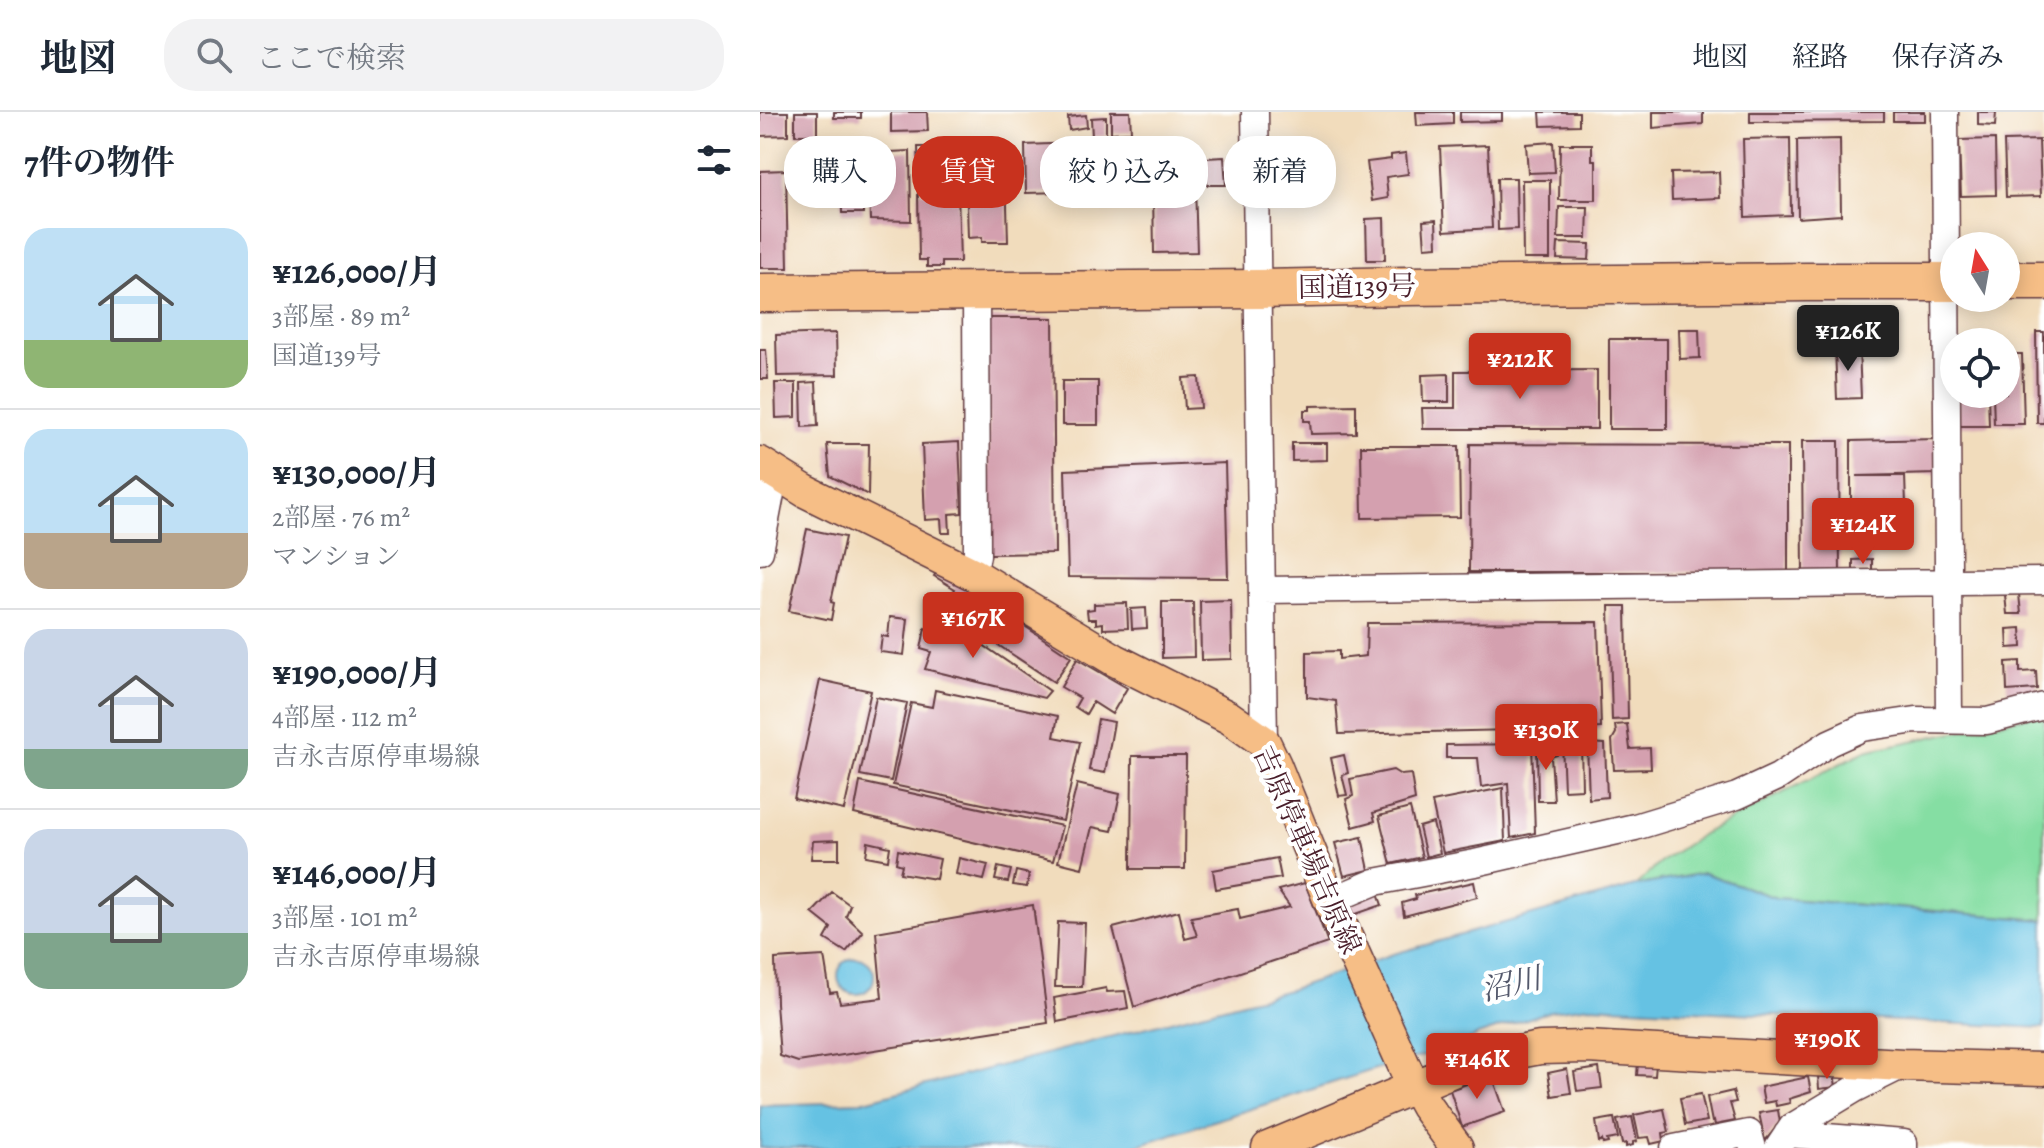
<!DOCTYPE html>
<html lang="ja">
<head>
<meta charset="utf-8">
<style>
  :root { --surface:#fff; --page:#f2f2f3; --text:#1f2937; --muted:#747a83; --line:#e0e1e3; --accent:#c8321e }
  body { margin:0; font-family:Alegreya,"Noto Serif JP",serif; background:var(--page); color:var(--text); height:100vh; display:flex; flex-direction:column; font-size:30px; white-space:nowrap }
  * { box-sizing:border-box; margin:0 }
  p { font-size:26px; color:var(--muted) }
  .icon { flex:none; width:44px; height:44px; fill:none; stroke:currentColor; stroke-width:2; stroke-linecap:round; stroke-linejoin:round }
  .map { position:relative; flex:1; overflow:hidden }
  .side { display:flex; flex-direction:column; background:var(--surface); width:760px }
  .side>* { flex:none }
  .hud { position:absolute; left:24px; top:24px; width:760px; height:72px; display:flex; gap:16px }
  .needle { width:52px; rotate:349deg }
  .fabs { position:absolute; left:1180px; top:120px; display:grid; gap:16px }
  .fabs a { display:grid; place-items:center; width:80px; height:80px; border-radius:50%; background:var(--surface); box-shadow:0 4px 20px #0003; font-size:40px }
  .price { position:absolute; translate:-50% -68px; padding:0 18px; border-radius:8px; background:var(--accent); color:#fff; font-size:26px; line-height:52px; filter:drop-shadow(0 2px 4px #0008) }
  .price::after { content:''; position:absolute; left:50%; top:48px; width:24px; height:18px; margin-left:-12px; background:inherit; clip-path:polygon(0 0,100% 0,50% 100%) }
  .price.on { background:#222; color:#fff }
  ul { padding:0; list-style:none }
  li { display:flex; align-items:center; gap:24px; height:200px; padding:0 24px }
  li+li { border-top:2px solid var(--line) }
  li span { display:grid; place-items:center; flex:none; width:224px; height:160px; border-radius:24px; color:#555 }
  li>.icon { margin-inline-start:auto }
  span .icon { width:96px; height:96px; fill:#fffc; stroke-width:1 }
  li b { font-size:34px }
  h2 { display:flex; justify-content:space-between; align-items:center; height:96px; padding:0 24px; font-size:34px }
  .pill { padding:0 28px; border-radius:32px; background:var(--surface); box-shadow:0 4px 20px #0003; font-size:28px; line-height:72px }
  .pill.on { background:var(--accent); color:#fff }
  header { display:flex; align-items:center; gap:48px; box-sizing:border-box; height:112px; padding:0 40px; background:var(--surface); border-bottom:2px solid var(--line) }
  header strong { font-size:38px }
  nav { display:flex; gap:44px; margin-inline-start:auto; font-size:28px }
  .search { width:560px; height:72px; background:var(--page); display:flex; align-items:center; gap:20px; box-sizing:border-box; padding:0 28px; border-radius:32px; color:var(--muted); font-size:30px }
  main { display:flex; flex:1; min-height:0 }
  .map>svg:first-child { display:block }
  .green { fill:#85dea3; stroke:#687e67; stroke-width:2 }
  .water { fill:#65c2e3; stroke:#587087; stroke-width:2 }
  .building { fill:#d4a0af }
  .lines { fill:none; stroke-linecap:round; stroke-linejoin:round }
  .minor-casing { stroke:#633b41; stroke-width:29 }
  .major-casing { stroke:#633b41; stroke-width:35 }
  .highway-casing { stroke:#633b41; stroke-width:41 }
  .minor { stroke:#fff; stroke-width:26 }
  .major { stroke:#f6be86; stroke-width:32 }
  .highway { stroke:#f6be86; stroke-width:38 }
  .labels { text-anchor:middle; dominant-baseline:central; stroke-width:8; stroke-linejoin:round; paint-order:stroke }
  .street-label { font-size:28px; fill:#4a1f2b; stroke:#fff }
  .water-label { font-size:30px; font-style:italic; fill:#53586b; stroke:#fff }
</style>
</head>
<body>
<header>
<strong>地図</strong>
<div class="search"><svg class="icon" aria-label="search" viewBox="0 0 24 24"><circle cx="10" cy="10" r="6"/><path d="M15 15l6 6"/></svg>ここで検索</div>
<nav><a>地図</a><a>経路</a><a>保存済み</a></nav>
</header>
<main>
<section class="side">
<h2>7件の物件<svg class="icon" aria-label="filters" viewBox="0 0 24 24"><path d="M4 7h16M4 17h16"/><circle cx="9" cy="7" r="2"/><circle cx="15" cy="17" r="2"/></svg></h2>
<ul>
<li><span style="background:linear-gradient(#bfe0f5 70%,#8fb573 0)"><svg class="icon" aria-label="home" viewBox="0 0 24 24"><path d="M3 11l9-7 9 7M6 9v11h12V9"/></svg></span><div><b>¥126,000/月</b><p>3部屋 · 89 m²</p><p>国道139号</p></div></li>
<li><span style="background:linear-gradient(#bfe0f5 65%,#b9a48a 0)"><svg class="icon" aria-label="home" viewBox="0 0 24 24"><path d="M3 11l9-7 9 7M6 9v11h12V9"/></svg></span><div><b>¥130,000/月</b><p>2部屋 · 76 m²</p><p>マンション</p></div></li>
<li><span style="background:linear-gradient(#c9d6e8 75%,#7fa58c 0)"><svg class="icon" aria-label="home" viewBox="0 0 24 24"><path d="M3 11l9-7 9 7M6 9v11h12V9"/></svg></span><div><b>¥190,000/月</b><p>4部屋 · 112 m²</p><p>吉永吉原停車場線</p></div></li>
<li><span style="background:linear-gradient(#c9d6e8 65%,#7fa58c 0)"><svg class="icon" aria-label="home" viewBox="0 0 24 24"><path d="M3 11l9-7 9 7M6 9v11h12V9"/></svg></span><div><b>¥146,000/月</b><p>3部屋 · 101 m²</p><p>吉永吉原停車場線</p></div></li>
</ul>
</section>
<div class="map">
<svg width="1284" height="1036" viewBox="0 0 1284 1036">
  <rect width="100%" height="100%" fill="#fff"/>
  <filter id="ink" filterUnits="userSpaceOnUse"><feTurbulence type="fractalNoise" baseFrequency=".0125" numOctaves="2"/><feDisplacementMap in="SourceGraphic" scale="16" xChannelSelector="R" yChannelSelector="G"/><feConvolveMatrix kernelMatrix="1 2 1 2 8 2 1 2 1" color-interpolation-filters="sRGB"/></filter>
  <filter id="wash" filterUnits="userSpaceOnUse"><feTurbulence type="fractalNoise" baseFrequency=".006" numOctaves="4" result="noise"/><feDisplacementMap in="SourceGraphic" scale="32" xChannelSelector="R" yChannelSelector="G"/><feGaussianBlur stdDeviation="1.8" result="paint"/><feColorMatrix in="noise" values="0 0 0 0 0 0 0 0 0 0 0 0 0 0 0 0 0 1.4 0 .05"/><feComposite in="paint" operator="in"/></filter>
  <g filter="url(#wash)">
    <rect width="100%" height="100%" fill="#f1dcbc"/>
    <path class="green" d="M1284,601V808L1016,786L944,761L875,774L902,749L944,721L1105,639Z"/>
    <path class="water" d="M944,761L1016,786L1284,808V916L830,894L791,899L718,923L698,935L625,954L369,1036H0V993L101,990L529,878L630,843L875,774Z
      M78 864a18 18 0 1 1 36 0a18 18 0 1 1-36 0Z"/>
    <g id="blocks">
      <path class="building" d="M0,0H28V23L0,24Z
        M35,0H57V23H35Z
        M74,0H101V6H74Z
        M131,0H167L168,19L131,20Z
        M351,0H370L371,20L351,21Z
        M656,0H693V12L657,14Z
        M700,0H742V9L700,10Z
        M780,0H819V13L781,14Z
        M893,0H943V12L893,16Z
        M990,0H1124V9L990,10Z
        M1133,0H1165V9H1133Z
        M1218,0H1236L1235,14L1218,13Z
        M326,3L327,15L309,18L308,5Z
        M346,5V24L332,25L331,6Z
        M1030,26L1031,103L985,105L983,27Z
        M1080,27L1081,103L1038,106L1037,28Z
        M1235,27L1236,83L1201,84L1199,28Z
        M1279,28L1281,84L1246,85L1244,29Z
        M340,30L341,79L266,81L265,33Z
        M793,30L795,60L768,61L766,32Z
        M800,32H832V48H836V88H799Z
        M728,33L732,116L684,119L680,35Z
        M360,34L434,36L437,140L394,141L393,77L360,74Z
        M158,35H174V40H190V66H179V60L159,61Z
        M150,39L151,109L110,108L108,41Z
        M646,41L648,62L626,65L628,86L612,89L607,50L631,47V43Z
        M464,45L466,73H447L446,46Z
        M102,55L103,101H82L81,56Z
        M246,57L248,130H222V125L208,126L206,58Z
        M26,58L28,156H0V59Z
        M959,60L960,86L912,88L911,61Z
        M737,66H756L757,117L738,118Z
        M762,68H790V147H763Z
        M198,79L200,150H182V155H167V148H159L158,80Z
        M799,95H828L827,126H798Z
        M624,106L625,148H607L606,107Z
        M676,108L677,134L665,135L663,109Z
        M798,131L830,132L829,148L797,147Z
        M1074,200H1092V227H1074Z
        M227,206H293L295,441L230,442Z
        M919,217H939L940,246L920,247Z
        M1276,220H1284V311H1277Z
        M76,221L77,263L17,264L16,223Z
        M849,227H907V317H849Z
        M1099,235L1101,286L1077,287L1075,236Z
        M0,238H6L8,267H0Z
        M1246,242H1262L1264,312H1234L1233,282H1246Z
        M837,258V317H663L662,296H695V259Z
        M689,262V290H663L662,263Z
        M439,265L441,296L425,297L423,266Z
        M302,269H338V313H302Z
        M56,270L58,314L42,315L41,271Z
        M15,271H36V305L16,306Z
        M1198,282H1228L1229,314H1198Z
        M596,293V321L551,322L550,309H544V298H550V294Z
        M1176,327L1177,362L1097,364H1145L1146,393L1132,426L1091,427V329Z
        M1042,329H1079L1080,464H1043Z
        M199,330L202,401L189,402L190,421H182L181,407L165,408L162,332Z
        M532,331H567V348L532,349Z
        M67,332H109L108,383L70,364Z
        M710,332L1028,333V460H709Z
        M601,334H699L700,405L602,406Z
        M465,351L468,466L308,465L305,358Z
        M47,417L85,425L71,490L74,491L71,508L29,499Z
        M1112,447V460H1093V448Z
        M179,457L311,545L294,570L182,496L195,477L174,464Z
        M1259,482L1261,502H1247L1245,483Z
        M471,488L472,547L441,548L440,489Z
        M402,490H433L434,545L402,546Z
        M367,491L368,516L343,517V511L336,512V507H328L327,498L334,497V492Z
        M849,494H866L868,607L852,608Z
        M386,496L387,516L372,517L371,497Z
        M178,502L290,579L284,586L165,557L171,540L161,537L165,516L174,519Z
        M130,505L148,507L144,543L120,540L122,524L128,525Z
        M838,510L841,616L579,622L576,589L547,585V540L579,539V547L606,544L607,511Z
        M1261,516L1262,535L1248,536L1247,517Z
        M317,547L367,576L352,602L333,590L326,602L315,595L320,586L301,575Z
        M1260,549V560L1276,559L1277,577L1247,579L1246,550Z
        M60,568L111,579L84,698L34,687Z
        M175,578L298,604L294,625L320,630L303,709L133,673L151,591L172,595Z
        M116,585L147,591L131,669L100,663Z
        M338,607L354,610L345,661L329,658Z
        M867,612L870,637L890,636L891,657L854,658L852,628L856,621L855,613Z
        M802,630L821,631L822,677L804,678Z
        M827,631L845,632L847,685L829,687Z
        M772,632L775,721L751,726L748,671L721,675L718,646H686V633Z
        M777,632H796L797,643L791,645L794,689H778Z
        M584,643L588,661L582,663L587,683L579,684L571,646Z
        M372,644H426L425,757H371Z
        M633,658L641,663L651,662L655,688L613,701L615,709L593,715L586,687L593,684L590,667Z
        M100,670L302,714L293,749L94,702Z
        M317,672L360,682L352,719L332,715L322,756L298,750Z
        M743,676L745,729L683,741L672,690Z
        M650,696L662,745L631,752L619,704Z
        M673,711L680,741L666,745L659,715Z
        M602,725L609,758L584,764L575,731Z
        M79,728V747H51L53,729Z
        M108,730L130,735L128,748L106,744Z
        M138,738L180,747L176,767L140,761L142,753L136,751Z
        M199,746L228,753L224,768L196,762Z
        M517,746L521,766L456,777L453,758Z
        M238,755L251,758L248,770L235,768Z
        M256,759L269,762L267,775L253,773Z
        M714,770L717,785L644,804L642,791L656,787L655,783Z
        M545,771L568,831L374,895L353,816L419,799L425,827L437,824L431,805L478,797L480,807L530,795L518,778Z
        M617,779L622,793L593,803L589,794Z
        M72,780L90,793L86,804L103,820L86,840L65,827L71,816L52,801Z
        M273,793L288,911L38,950L20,944L16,891L15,847L64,844L70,881L77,880L80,891L122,886L116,820Z
        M298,810L325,811L322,875H295Z
        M346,876L347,880L365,879L368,896L297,910L294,886Z
        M878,951L896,952L895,964L877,963Z
        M839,956L842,976L817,979L814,960Z
        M807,957L811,981L792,984L788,961Z
        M1074,961L1076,975L1059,977L1058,963Z
        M732,963L745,1000L702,1015L690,978Z
        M1048,965L1051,980L1029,987L1030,991L1016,994L1015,989L1004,991L1001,975Z
        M973,979L976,990L970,991L975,1009L955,1013L954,1009L952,1010L947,985Z
        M941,982L947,1009L925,1013L920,986Z
        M904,997L909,1020L903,1021L904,1029L891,1032L889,1025L879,1026L874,1003Z
        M1018,998L1020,1011L1005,1029L999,1001Z
        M872,1005L877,1029L873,1030V1033L866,1035V1031L862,1032L857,1008Z
        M854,1006L858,1026L847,1028L848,1031L843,1032L842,1028L839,1030L836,1009Z"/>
    </g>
  </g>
  <g filter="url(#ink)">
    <use href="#blocks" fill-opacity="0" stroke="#633b41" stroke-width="2"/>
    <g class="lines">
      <g class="minor-casing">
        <path id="minor" d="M495,0L504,630
          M1185,0L1189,607
          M0,439L15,361
          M213,462L217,443L216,178
          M503,478L1284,469
          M570,789L615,770L715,751L875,715L977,684L1018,665L1069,631L1102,616L1156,608L1227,609L1284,594
          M1027,1022L1144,1031V1036
          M914,1036L989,1021L993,1036
          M1018,1036L1032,1015L1095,977L1143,953"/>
      </g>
      <g class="major-casing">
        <path id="major" d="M0,351L45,379L213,462L355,548L470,606L504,630L515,653L570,789L646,958L666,994L697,1036
          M508,1036L721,947L780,936L827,935L1143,953L1284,957"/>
      </g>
      <g class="highway-casing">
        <path id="highway" d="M1246,169H1284
          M0,181L499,177L646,174L1047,170H1194"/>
      </g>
      <use href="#minor" class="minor"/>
      <use href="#major" class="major"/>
      <use href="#highway" class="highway"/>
    </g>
  </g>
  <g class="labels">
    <g class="street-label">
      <text transform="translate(597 175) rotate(-1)">国道139号</text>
      <text transform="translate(547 738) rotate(66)">吉原停車場吉原線</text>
    </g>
    <g class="water-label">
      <text transform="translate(751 872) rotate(-13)">沼川</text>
    </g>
  </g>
</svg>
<div class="fabs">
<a><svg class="needle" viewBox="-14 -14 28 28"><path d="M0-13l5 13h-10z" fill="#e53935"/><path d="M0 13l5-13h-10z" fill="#747a83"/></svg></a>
<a><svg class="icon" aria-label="locate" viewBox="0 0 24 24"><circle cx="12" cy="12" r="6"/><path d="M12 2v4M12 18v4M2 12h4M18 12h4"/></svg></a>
</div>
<b class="price on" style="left:1088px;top:261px">¥126K</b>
<b class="price" style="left:760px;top:289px">¥212K</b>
<b class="price" style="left:1103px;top:454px">¥124K</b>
<b class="price" style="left:213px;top:548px">¥167K</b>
<b class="price" style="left:786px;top:660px">¥130K</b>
<b class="price" style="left:1067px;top:969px">¥190K</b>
<b class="price" style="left:717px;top:989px">¥146K</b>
<div class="hud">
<a class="pill">購入</a>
<a class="pill on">賃貸</a>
<a class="pill">絞り込み</a>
<a class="pill">新着</a>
</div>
</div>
</main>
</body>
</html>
